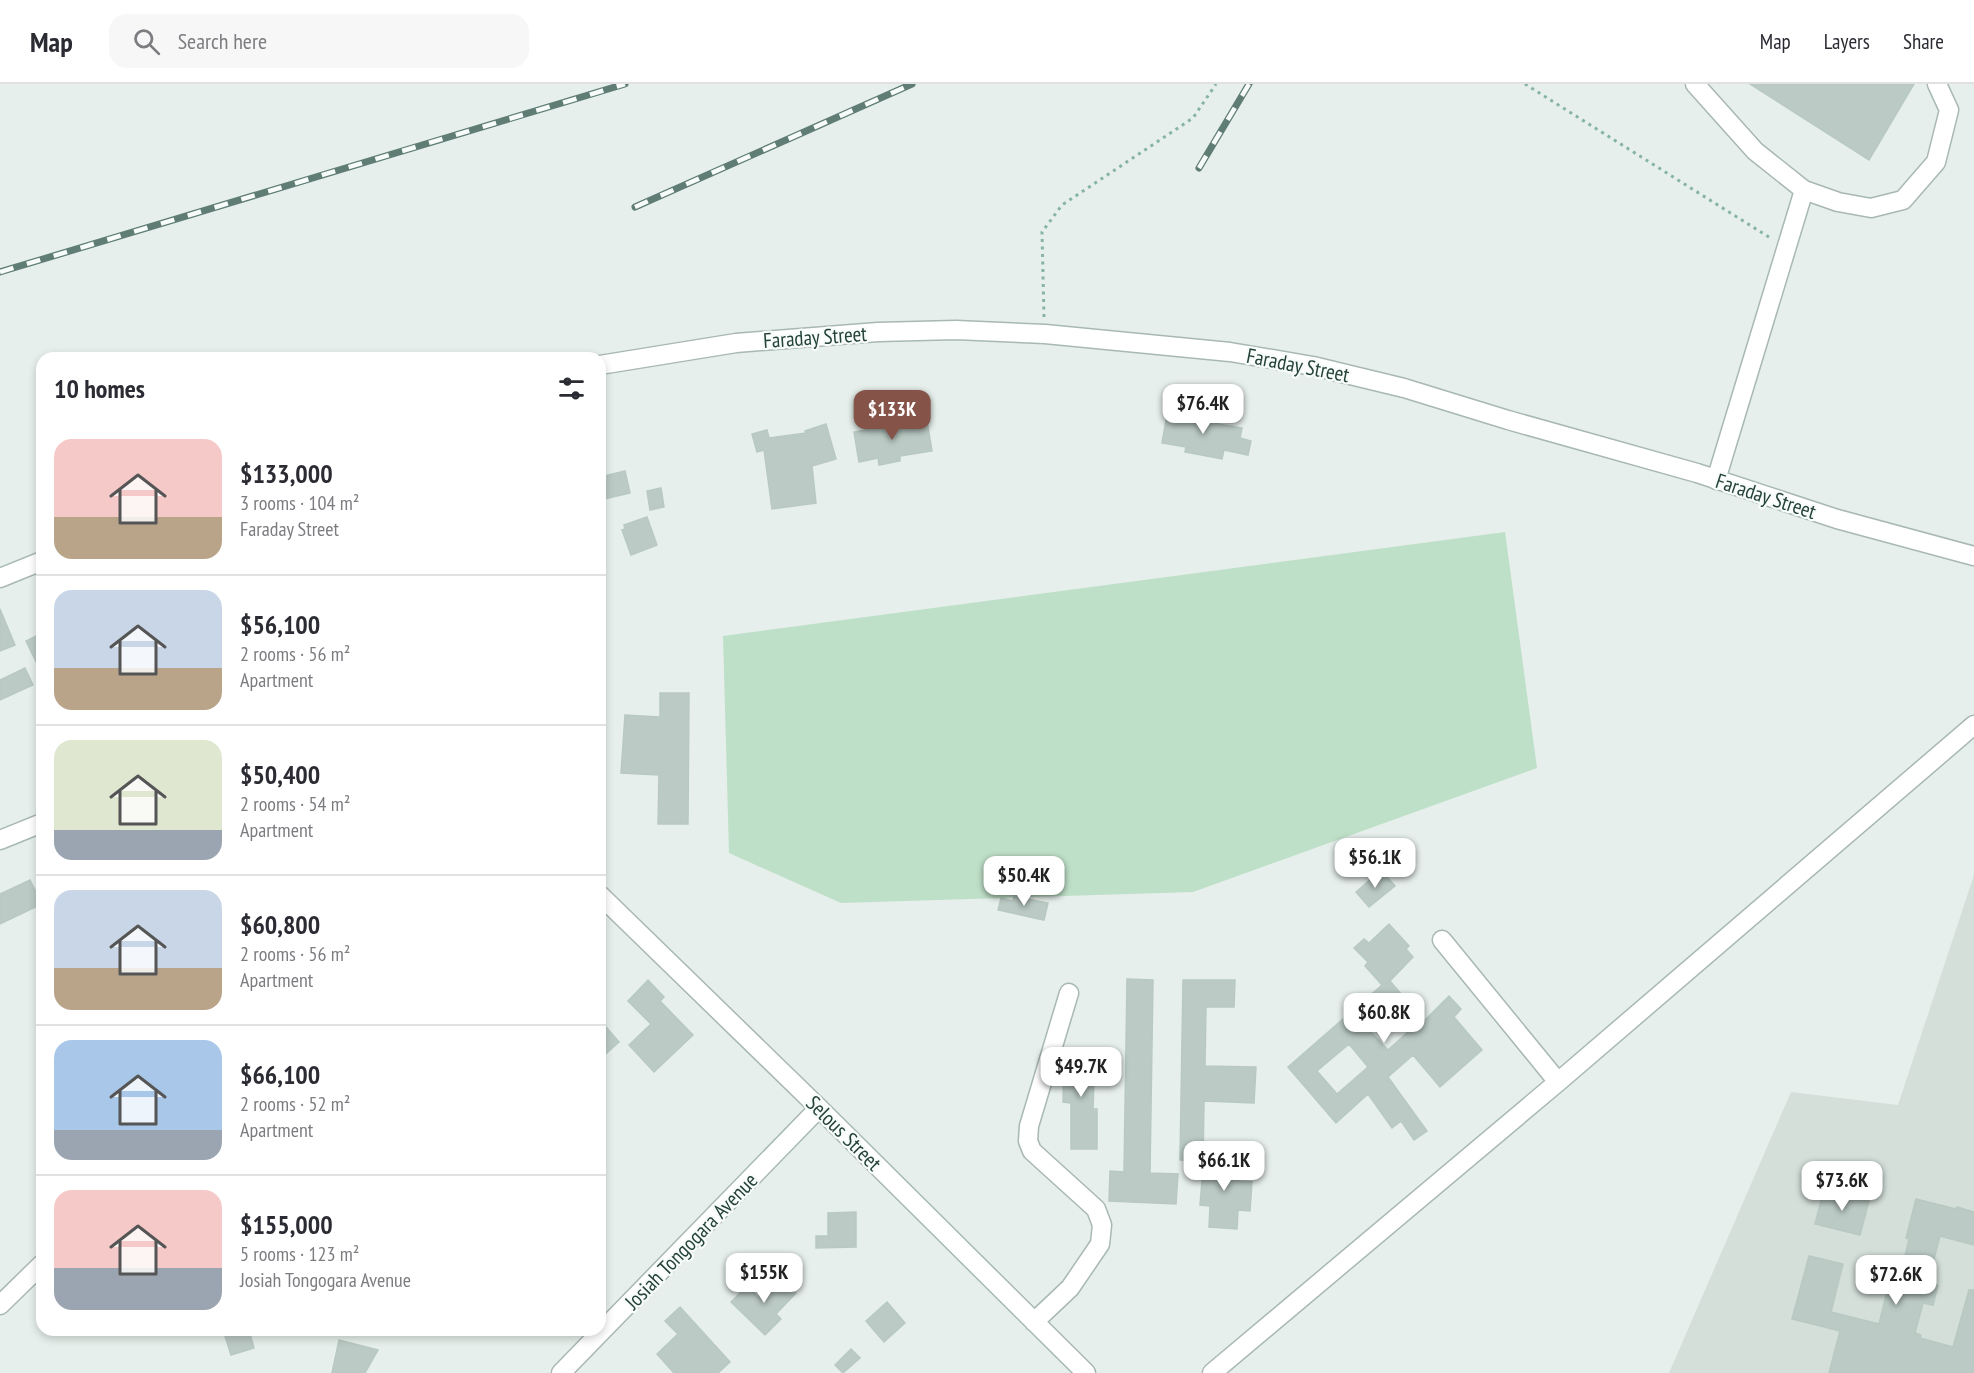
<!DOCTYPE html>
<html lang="en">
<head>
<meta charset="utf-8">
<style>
  :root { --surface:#fff; --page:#f7f7f7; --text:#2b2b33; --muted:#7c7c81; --line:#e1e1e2; --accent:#855347 }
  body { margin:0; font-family:"PT Sans Narrow",sans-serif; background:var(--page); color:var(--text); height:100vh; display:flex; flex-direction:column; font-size:22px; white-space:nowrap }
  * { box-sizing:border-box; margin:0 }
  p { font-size:20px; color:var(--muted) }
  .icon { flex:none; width:33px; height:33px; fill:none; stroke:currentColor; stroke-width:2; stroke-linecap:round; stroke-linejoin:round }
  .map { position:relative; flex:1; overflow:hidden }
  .sheet { position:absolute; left:36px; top:268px; width:570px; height:984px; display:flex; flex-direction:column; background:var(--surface); border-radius:18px; box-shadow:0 3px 9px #0003 }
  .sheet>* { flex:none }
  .price { position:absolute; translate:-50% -51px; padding:0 14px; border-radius:12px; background:#fff; color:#222; font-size:20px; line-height:39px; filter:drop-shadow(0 2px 3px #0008) }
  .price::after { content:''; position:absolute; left:50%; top:36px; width:18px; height:14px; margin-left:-9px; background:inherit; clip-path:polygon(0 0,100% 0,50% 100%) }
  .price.current { background:var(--accent); color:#fff }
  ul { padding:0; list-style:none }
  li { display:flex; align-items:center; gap:18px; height:150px; padding:0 18px }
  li+li { border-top:2px solid var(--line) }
  li span { display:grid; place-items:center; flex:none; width:168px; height:120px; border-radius:18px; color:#555 }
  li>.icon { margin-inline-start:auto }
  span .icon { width:72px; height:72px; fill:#fffc; stroke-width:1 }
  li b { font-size:26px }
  h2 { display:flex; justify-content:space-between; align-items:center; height:72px; padding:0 18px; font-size:26px }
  header { display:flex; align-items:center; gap:36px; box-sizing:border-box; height:84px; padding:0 30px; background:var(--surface); border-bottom:2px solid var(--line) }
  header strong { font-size:28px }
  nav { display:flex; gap:33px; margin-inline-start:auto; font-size:21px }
  .search { width:420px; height:54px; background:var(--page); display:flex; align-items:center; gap:15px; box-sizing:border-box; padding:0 21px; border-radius:18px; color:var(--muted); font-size:22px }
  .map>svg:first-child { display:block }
  .built { fill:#d4dfda }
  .green { fill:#bfe0c8 }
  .building { fill:#bbcac4; stroke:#b8c9c2; stroke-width:1.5; fill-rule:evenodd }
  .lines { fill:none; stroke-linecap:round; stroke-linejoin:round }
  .minor-casing { stroke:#a8b8b2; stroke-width:21 }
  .path { stroke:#86b3a5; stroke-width:3; stroke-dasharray:3 4.5; stroke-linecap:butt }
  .minor { stroke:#fff; stroke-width:18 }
  .rail-casing { stroke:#5f7d75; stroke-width:7 }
  .rail { stroke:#f7fbf9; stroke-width:4.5; stroke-dasharray:14; stroke-linecap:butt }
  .labels { text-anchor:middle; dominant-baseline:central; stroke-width:4.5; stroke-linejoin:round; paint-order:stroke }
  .street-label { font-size:21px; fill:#24423a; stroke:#f7fbf9 }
</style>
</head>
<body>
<header>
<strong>Map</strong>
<div class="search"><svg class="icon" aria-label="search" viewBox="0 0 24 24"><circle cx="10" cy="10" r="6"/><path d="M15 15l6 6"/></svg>Search here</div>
<nav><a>Map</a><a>Layers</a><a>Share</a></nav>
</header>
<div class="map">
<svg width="1974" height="1289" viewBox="0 0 1974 1289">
  <rect width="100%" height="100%" fill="#e6efeb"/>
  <path class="built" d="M1974,791V1289H1669L1791,1008L1898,1021Z"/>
  <path class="green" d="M1505,448L1537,684L1193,808L841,819L729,769L723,552Z"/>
  <path class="building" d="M1750,0H1914L1869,76Z
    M1168,325L1214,334L1213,339L1242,344L1240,354L1251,357L1248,371L1224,366L1222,375L1185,368L1186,363L1162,359Z
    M889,333L891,343L927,337L932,367L900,372V377L879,381L878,374L859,378L854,348L870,345L868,337Z
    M826,340L836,375L812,382L816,419L772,425L764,366L757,368L752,350L767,346L769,354L806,349L805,347Z
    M625,387L630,409L600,416V393Z
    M661,404L664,423L650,426L647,407Z
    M647,433L657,461L631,471L622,446L625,445L624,441Z
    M0,525L15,561L0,567Z
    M42,549V590L26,557Z
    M25,584L33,601L0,616V596Z
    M660,609H689L688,740H658L659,691L621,689L625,631L660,633Z
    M1381,786L1395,802L1369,823L1356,808Z
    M30,796L42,820L0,840V810Z
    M1014,812L1048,819L1044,836L998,826L1001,814L1013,817Z
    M1389,840L1409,862L1406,865L1413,873L1390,897L1424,937L1449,912L1461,925L1454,933L1482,966L1440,1003L1413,971L1388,993L1427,1047L1414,1056L1401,1037L1392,1044L1368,1010L1336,1039L1288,983L1382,901L1365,882L1368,878L1354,864L1364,855L1369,859ZM1389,924L1410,946L1388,966L1367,944ZM1349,960L1368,983L1337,1010L1317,987Z
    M1127,895L1153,896L1150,1089L1178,1090L1176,1120L1109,1117L1110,1087L1124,1088Z
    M648,896L664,913L660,917L693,951L654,988L629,961L651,940L628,917Z
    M1183,896H1235L1234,923H1206L1205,982L1256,983L1254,1019L1204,1017L1203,1077L1180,1076Z
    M600,936L619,958L600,975Z
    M1064,967L1095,968L1093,1025H1097V1065H1071V1019L1063,1018Z
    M1204,1072L1240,1075L1238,1097L1252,1098L1250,1127L1238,1126L1237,1145L1209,1143L1210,1122L1200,1121Z
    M1824,1105L1869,1117L1860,1151L1815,1140Z
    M1916,1115L1956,1125L1957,1123L1974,1128V1161L1940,1152L1928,1199L1938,1201L1933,1221L1923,1219L1915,1249L1921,1251L1920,1254L1953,1263L1969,1206H1974V1289H1829L1840,1247L1792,1235L1809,1172L1843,1180L1831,1228L1879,1240L1892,1187L1901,1189L1909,1155L1906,1154Z
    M856,1128V1163L816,1164V1152H828V1129Z
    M778,1192L796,1209L776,1230L781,1235L765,1251L731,1218L747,1202L758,1213Z
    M887,1218L905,1239L884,1258L866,1237Z
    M680,1223L730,1278L718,1289H674L657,1270L678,1250L665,1237Z
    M231,1246H249L254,1264L231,1271L224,1249Z
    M339,1256L378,1266L365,1289H332Z
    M851,1265L860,1274L843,1289L835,1281Z"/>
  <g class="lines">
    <g class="minor-casing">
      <path id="minor" d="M1695,0L1755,67L1804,106L1838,118L1871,124L1903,116L1936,78L1949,26L1937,0
        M600,281L736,259L878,248L956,246L1045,250L1230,268L1313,282L1404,304L1508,336L1697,389L1837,435L1974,472
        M1716,396L1804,106
        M0,494L42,477
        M0,756L42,739
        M600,811L819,1024L1086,1289
        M1442,856L1558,998
        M0,1221L42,1180
        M1034,1238L1070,1204L1100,1160L1102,1141L1096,1125L1032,1067L1028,1057L1029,1042L1069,909
        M561,1289L819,1024
        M1212,1289L1558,998L1974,641"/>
    </g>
    <path class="path" d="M1525,0L1772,155
      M1044,233L1042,148L1062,121L1193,34L1216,0"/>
    <use href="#minor" class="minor"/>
    <g class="rail-casing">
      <path id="rail" d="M1199,84L1249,0
        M635,123L912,0
        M0,188L625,0"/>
    </g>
    <use href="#rail" class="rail"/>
  </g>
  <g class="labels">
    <g class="street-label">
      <text transform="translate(815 253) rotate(-4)">Faraday Street</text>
      <text transform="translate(1298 281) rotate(11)">Faraday Street</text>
      <text transform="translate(1766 412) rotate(18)">Faraday Street</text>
      <text transform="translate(844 1049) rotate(45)">Selous Street</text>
      <text transform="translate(691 1157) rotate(-46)">Josiah Tongogara Avenue</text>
    </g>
  </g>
</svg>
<b class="price" style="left:1203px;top:351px">$76.4K</b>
<b class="price current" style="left:892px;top:357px">$133K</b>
<b class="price" style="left:1375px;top:805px">$56.1K</b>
<b class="price" style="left:1024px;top:823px">$50.4K</b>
<b class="price" style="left:1384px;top:960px">$60.8K</b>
<b class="price" style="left:1081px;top:1014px">$49.7K</b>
<b class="price" style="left:1224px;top:1108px">$66.1K</b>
<b class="price" style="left:1842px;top:1128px">$73.6K</b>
<b class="price" style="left:764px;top:1220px">$155K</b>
<b class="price" style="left:1896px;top:1222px">$72.6K</b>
<section class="sheet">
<h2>10 homes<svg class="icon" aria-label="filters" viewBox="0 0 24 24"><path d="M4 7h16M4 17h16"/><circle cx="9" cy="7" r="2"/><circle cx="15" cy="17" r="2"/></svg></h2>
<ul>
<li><span style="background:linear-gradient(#f6c9c9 65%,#b9a48a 0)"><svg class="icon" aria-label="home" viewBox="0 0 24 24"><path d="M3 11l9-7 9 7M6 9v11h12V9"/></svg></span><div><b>$133,000</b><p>3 rooms · 104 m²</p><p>Faraday Street</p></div></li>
<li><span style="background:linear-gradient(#c9d6e8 65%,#b9a48a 0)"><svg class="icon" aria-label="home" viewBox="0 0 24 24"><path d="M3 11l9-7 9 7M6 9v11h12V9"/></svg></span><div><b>$56,100</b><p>2 rooms · 56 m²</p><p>Apartment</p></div></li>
<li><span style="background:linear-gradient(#dfe7d0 75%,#9aa5b1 0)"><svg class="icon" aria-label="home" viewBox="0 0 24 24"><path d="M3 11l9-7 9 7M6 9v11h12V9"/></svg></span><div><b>$50,400</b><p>2 rooms · 54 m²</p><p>Apartment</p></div></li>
<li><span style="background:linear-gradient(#c9d6e8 65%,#b9a48a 0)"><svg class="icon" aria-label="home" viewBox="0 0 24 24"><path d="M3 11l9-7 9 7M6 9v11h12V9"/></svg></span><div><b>$60,800</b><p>2 rooms · 56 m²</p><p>Apartment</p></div></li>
<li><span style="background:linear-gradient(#a9c7e8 75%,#9aa5b1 0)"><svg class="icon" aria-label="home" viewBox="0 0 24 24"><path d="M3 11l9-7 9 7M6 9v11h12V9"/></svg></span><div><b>$66,100</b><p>2 rooms · 52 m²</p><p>Apartment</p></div></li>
<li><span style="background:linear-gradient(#f6c9c9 65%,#9aa5b1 0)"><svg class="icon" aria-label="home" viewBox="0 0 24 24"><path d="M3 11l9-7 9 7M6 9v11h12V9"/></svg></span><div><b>$155,000</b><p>5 rooms · 123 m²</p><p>Josiah Tongogara Avenue</p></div></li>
</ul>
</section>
</div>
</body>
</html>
